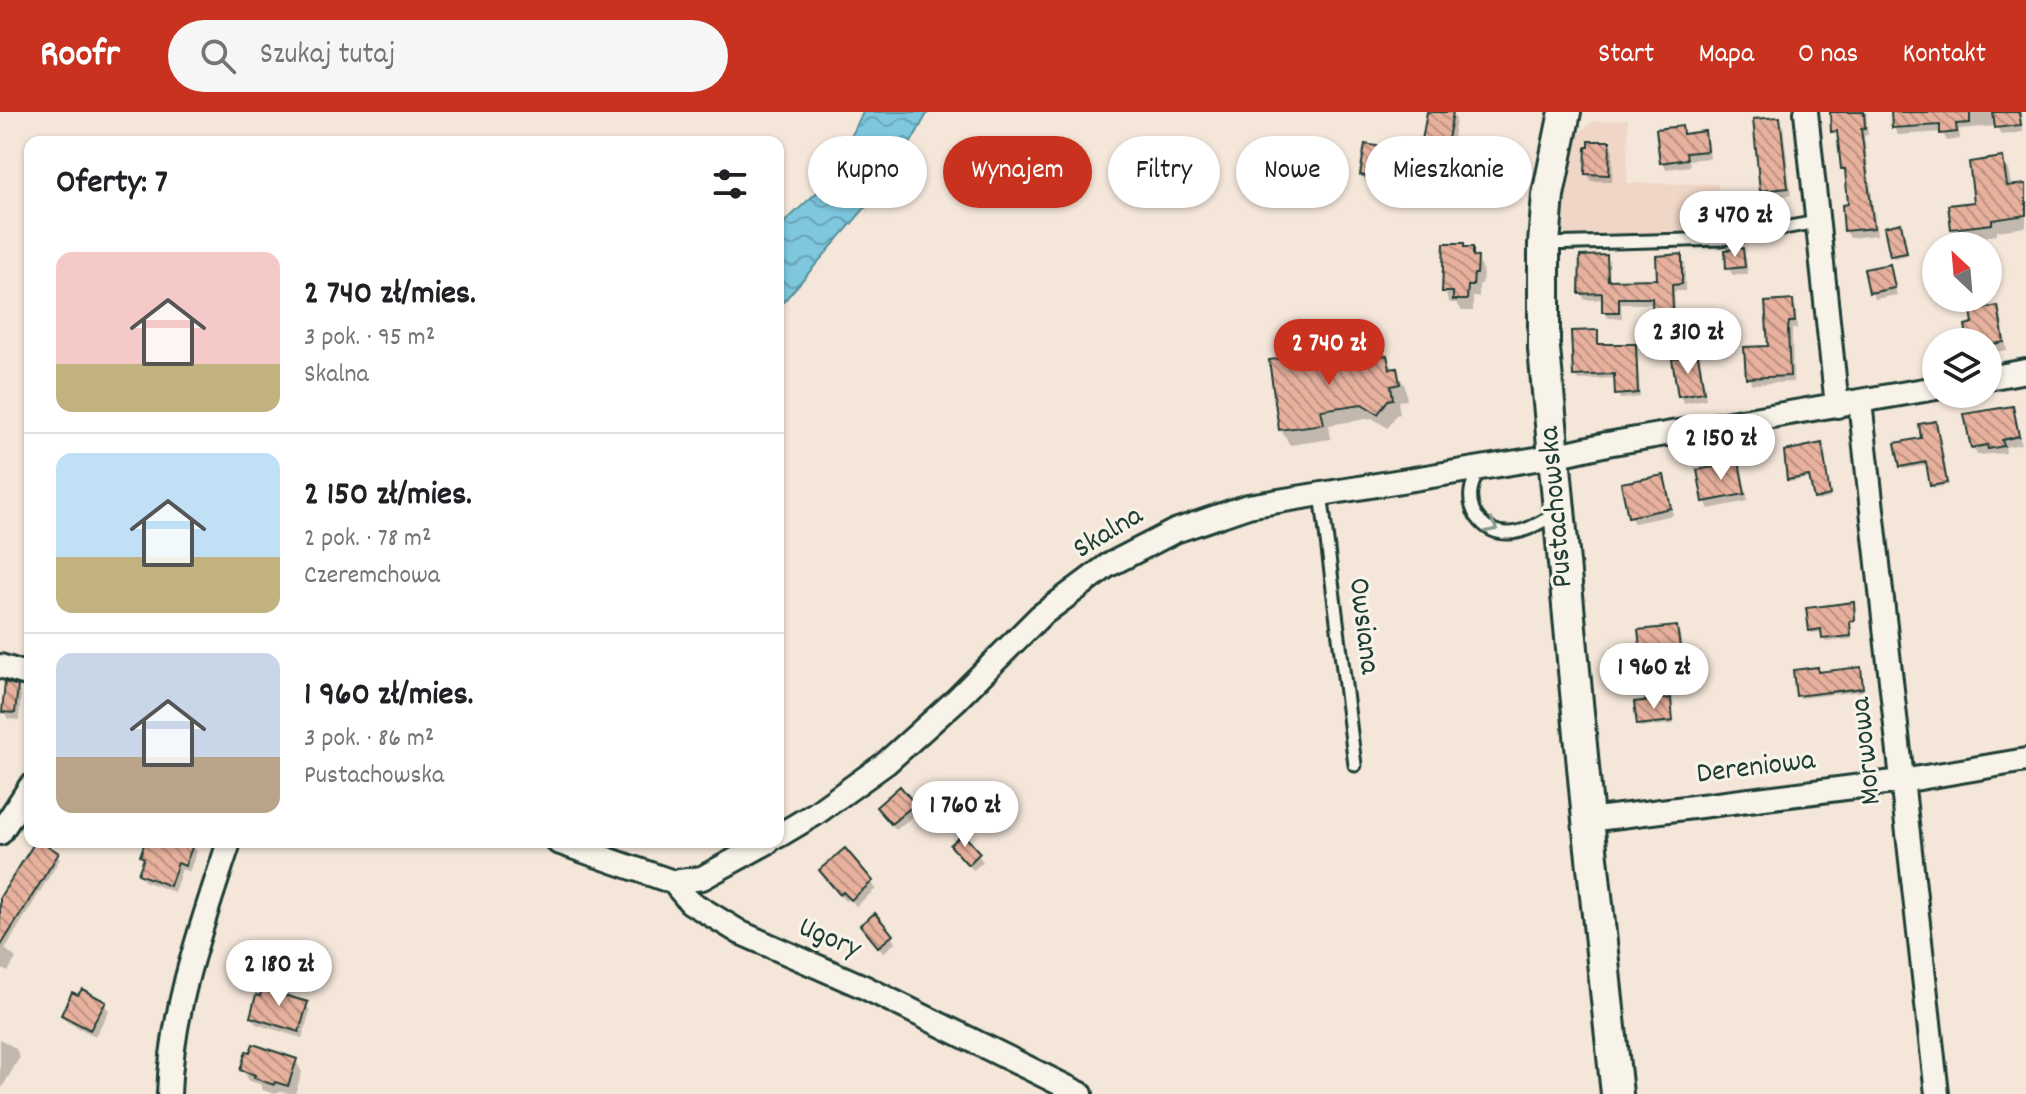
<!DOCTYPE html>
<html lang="pl">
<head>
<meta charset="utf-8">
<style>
  :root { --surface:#fff; --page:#f6f6f6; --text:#202124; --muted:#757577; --line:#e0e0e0; --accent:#c8321e }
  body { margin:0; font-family:Dekko,sans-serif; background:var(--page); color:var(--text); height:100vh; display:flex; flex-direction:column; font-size:30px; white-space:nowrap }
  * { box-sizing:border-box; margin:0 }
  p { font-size:26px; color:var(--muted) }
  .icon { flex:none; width:44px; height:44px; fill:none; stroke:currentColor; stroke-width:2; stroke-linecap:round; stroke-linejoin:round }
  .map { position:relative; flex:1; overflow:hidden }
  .drawer { position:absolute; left:24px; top:24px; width:760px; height:712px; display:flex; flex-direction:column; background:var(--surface); border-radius:16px; box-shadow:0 2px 6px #0004 }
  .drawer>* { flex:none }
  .top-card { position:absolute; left:808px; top:24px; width:760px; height:72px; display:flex; gap:16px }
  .needle { width:52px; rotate:334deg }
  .buttons { position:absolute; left:1922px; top:120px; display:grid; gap:16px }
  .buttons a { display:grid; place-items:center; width:80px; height:80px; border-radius:50%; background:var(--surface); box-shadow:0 2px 6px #0004; font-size:40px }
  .price { position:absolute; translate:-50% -68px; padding:0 18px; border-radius:28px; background:#fff; color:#222; font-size:26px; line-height:52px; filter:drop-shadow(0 2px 4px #0008) }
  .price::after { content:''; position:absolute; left:50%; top:48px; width:24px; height:18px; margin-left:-12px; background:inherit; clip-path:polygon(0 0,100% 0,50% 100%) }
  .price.active { background:var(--accent); color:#fff }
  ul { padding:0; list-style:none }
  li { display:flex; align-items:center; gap:24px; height:200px; padding:0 32px }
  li+li { border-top:2px solid var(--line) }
  li span { display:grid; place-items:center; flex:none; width:224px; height:160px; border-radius:16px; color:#555 }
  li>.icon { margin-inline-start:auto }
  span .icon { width:96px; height:96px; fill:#fffc; stroke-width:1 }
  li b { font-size:34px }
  h2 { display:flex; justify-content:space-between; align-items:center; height:96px; padding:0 32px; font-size:34px }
  .tag { padding:0 28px; border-radius:36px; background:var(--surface); box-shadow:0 2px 6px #0004; font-size:28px; line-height:72px }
  .tag.active { background:var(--accent); color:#fff }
  header { display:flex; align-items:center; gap:48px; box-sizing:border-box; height:112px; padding:0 40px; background:var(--accent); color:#fff }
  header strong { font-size:38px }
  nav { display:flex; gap:44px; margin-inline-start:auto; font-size:28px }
  .search { width:560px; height:72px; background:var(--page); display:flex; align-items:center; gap:20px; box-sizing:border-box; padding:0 28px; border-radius:44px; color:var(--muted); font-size:30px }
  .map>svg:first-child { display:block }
  .built { fill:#f0d6c7 }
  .water { fill:url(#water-waves); stroke:#58909b; stroke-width:2 }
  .shadow { fill:#0003 }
  .building { fill:url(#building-back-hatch); stroke:#1f3d34; stroke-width:2 }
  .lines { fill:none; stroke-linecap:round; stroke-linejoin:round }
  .lane-casing { stroke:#1f3d34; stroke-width:17 }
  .street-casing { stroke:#1f3d34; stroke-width:28 }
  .secondary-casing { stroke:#1f3d34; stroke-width:36 }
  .lane { stroke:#f7f3e8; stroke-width:11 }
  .street { stroke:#f7f3e8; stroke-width:22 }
  .secondary { stroke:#f7f3e8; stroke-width:30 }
  .oneway { stroke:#8b988e }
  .labels { text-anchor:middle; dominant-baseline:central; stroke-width:6; stroke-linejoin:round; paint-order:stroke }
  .street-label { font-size:30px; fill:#1f3d34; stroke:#f7f3e8 }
</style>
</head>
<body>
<header>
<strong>Roofr</strong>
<div class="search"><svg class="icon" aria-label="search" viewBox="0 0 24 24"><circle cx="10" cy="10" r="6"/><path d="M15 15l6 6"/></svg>Szukaj tutaj</div>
<nav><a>Start</a><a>Mapa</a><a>O nas</a><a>Kontakt</a></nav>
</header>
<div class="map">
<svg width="2026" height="982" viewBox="0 0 2026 982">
  <defs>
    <pattern id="water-waves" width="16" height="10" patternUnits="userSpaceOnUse" patternTransform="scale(2)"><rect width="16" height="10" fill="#7ec7df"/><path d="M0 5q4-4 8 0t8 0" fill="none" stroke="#67a3b6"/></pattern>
    <pattern id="building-back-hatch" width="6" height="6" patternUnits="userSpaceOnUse" patternTransform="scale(2)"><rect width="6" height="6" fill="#e8b19e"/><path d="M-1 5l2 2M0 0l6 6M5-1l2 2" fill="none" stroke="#bb9182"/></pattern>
  </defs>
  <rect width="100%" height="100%" fill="#f4e6d9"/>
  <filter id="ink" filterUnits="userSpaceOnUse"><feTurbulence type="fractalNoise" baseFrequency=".0125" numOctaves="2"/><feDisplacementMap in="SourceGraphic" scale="16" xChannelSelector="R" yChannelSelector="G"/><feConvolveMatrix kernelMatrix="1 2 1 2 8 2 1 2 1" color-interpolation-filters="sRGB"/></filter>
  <g filter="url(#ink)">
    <path class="built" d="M1628,7L1627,71L1718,72L1723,120L1559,123L1574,26L1592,10Z"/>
    <path class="water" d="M863,0H928L894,61L847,33Z
      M837,62L878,81L778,196V116Z"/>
    <path class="shadow" d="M1429,0H1452L1456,7L1450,45L1427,41L1423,34Z
      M1832,0H1866L1868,23L1864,24L1877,123L1850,126L1846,119L1844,95L1850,94L1847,64L1843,57L1840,26L1833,19Z
      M1893,0H2021L2023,20L2001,23L1997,14L1959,17L1960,27L1947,29L1942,20L1898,23L1894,16Z
      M1778,7L1783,14L1791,83L1766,86L1762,78Z
      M1681,17L1685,24L1704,21L1708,29L1710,46L1689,48L1690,54L1666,57L1662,50Z
      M1609,31L1613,39L1612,69H1591L1587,61Z
      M1392,39L1395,50L1403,51L1407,59L1404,76L1366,70L1362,63Z
      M2002,47L2009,58L2011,76L2026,74V115L1997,119V123L1960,128L1953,117L1976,92Z
      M1901,117L1908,143L1894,146L1892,144Z
      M1463,133L1465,137H1472L1483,158L1482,172H1479V185H1473V199H1462L1457,191H1450L1444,179Z
      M1742,138L1746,146L1748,162L1733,163L1728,156Z
      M1681,144L1685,151V179H1674L1677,229L1659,230L1655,223L1654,192H1621L1622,206H1608L1604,200V187L1585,188L1581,181L1606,145L1609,152L1610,170L1659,169Z
      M1889,154L1897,183L1875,187L1871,180Z
      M1792,190L1796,197L1797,217H1792L1793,270L1752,272L1748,265L1770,236Z
      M1997,196L2001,203L2007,238L1988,241V230H1970L1975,213Z
      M1597,220L1600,234H1634L1637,238L1640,285L1620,287L1616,266L1578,268L1575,264Z
      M1312,244L1318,255L1386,245L1405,274L1407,288L1398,289L1400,302L1396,303L1388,316L1372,306L1329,313L1331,327L1290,333L1281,318L1272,250Z
      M1696,245L1701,252L1706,287L1684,291L1679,283Z
      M2012,297L2016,304L2021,332L2005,335L2006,341L1977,343L1973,335Z
      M1936,314L1948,373L1934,376L1928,353L1903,357L1901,355Z
      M1821,333L1830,386L1817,389L1811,366L1790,370L1789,368Z
      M1738,352L1742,359L1748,389L1709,397L1705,389Z
      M1663,365L1667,372L1673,403L1634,411L1629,404Z
      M1854,495L1855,511H1850L1852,527L1825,530L1823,520L1812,521L1811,518Z
      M1676,516L1680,523L1683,543L1673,544L1674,554L1648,558L1644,550Z
      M1816,557L1818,562L1861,560L1863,579L1800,586L1798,583Z
      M17,576L21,583L19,608L8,607L4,599Z
      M1670,588L1674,612L1640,615L1638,612Z
      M30,617V631L25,624Z
      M913,693L918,700L896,718L883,702Z
      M37,730L60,747L5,837L16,846L8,860L0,856V789Z
      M147,730H189L197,739L189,760L182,757L174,780L144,769L140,762L145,749L142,744Z
      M953,734L978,743L983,750L973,758Z
      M845,739L876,777L856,794L849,786L845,789L826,766Z
      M867,821L891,824L895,831L883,841Z
      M284,877L288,884L306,892L310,899L302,926L256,912L252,905Z
      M104,892L109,899L95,924L67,910L63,902Z
      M0,927L15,936L20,945L0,979Z
      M296,949L302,960L295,982L281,980L275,982L263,978L260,972L249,969L243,957Z"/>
    <path class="building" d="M1427,0H1453L1446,38L1421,34Z
      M1830,0H1864L1865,16L1861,17L1874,116L1844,119L1842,93L1848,92L1845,57H1841L1837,19L1831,20Z
      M1891,0H1970V11L1956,12L1957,20L1940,22V13L1892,16Z
      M1993,0H2019L2021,13L1995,16Z
      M1780,5L1788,76L1760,79L1753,7Z
      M1682,14L1683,22L1705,19L1707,39L1686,41L1687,47L1660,51L1656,17Z
      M1589,29H1610L1609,63L1585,62L1586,35H1589Z
      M1365,32L1393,37L1391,47L1404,49L1400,70L1360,63Z
      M2003,45L2007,74L2026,72V103L1992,108V112L1951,117L1948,93L1974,90L1969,50Z
      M1901,111L1907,141L1890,144L1884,115Z
      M1444,131H1464V135H1473V144L1478,145L1477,162H1474L1473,174H1468L1467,188H1453V180H1442Z
      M1743,136L1745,155L1726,157L1725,138Z
      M1682,142V172L1672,173L1674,223L1653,224L1652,186H1619V200H1602V181L1579,182L1580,144L1607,143L1608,168L1657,167L1656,144Z
      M1890,152L1895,176L1869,181L1864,157Z
      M1793,188L1795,210H1789L1788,218L1790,264L1746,266L1744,235L1768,234L1765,190Z
      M1998,194L2004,230L1988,233V230H1968L1965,213L1973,211L1971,199Z
      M1598,218V232H1636L1638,281L1615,283L1614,262L1573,264L1571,219Z
      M1366,235L1380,244L1387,243L1390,257L1397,256L1400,272L1391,274L1393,287L1388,288L1378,302L1362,292L1321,298L1324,312L1279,318L1269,248L1313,242L1315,254L1358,248Z
      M1698,243L1704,280L1678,284L1672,247Z
      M2013,294L2019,324L2002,328L2004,334L1988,337L1987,333L1971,336L1964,302Z
      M1936,309L1947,371L1930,374L1926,350L1900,355L1895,331L1921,326L1919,312Z
      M1822,331L1830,383L1814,387L1809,364L1787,368L1784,339Z
      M1739,350L1745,382L1703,390L1697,358Z
      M1664,363L1671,396L1628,405L1621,371Z
      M1854,490L1855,508L1850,509L1851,524L1822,527L1821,517L1809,519L1806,496Z
      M1677,514L1680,536L1670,537L1671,548L1642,551L1638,518Z
      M1818,555V560L1861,555L1863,576L1796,584L1793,558Z
      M5,570L18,574L15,601L2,600Z
      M1671,586L1673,609L1637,613L1634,590Z
      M900,674L915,692L891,712L876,695Z
      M963,722L980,741L968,753L950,733Z
      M35,730H42L59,741L0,835V785Z
      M145,730H194L185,754L178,751L170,774L138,762L144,746L140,744Z
      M845,736L873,769L851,788L843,780L840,783L819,758Z
      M875,801L893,823L878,835L860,813Z
      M264,869L286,875L284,883L308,890L299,920L250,905L256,883L260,884Z
      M82,877L106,890L90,918L61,903L72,880L78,883Z
      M253,932L297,947L288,974L275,970L274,973L254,966L255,963L240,958L246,939L250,940Z"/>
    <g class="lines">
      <g class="lane-casing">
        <path id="lane" d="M1545,132L1722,127L1817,110
          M1480,355C1477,362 1472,371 1471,379C1468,402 1486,422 1509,421C1525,421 1542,409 1556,402
          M1321,381L1355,653"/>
      </g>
      <g class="street-casing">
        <path id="street" d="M1806,0L1837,294
          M1988,266L2026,259
          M1860,290L1937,982
          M0,554L30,563
          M1588,708L1902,669L2026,648
          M0,721L30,675
          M778,724L815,702L886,651L956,588L1040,504L1107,454L1175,419L1248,394L1554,344L1607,332L1936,276
          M558,730L673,770L690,790L741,821L864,875L1081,982
          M673,770L702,766L768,730
          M169,982C172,894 202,813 229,730"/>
      </g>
      <g class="secondary-casing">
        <path id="secondary" d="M1565,0L1548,83L1544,132V237L1588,708L1617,982"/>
      </g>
      <use href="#lane" class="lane"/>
      <use href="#street" class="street"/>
      <use href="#secondary" class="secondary"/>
    </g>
    <defs><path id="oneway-chevron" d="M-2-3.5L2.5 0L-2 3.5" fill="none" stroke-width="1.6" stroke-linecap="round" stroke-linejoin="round" transform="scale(2)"/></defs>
    <use class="oneway" href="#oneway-chevron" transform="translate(1492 415) rotate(25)"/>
  </g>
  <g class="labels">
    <g class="street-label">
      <text transform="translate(1558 395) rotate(-95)">Pustachowska</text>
      <text transform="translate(1109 422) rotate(-31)">Skalna</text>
      <text transform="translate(1362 514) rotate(83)">Owsiana</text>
      <text transform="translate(1868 639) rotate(-96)">Morwowa</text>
      <text transform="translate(1756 657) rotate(-7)">Dereniowa</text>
      <text transform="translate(829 828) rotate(23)">Ugory</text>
    </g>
  </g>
</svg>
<div class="buttons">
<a><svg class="needle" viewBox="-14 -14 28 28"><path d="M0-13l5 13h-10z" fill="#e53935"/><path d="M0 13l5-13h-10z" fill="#757577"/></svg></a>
<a><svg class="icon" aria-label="layers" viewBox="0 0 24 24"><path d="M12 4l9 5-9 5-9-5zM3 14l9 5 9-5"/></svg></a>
</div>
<b class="price" style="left:1735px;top:147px">3 470 zł</b>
<b class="price" style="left:1688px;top:264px">2 310 zł</b>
<b class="price active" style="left:1329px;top:275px">2 740 zł</b>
<b class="price" style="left:1721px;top:370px">2 150 zł</b>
<b class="price" style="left:1654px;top:599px">1 960 zł</b>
<b class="price" style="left:965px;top:737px">1 760 zł</b>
<b class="price" style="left:279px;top:896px">2 180 zł</b>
<div class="top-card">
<a class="tag">Kupno</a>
<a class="tag active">Wynajem</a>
<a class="tag">Filtry</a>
<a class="tag">Nowe</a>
<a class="tag">Mieszkanie</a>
</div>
<section class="drawer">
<h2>Oferty: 7<svg class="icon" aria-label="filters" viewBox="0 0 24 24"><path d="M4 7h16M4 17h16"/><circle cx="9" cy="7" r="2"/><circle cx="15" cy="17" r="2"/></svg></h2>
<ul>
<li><span style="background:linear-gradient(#f6c9c9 70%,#c2b280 0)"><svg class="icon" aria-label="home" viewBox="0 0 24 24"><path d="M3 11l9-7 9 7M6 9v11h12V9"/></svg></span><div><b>2 740 zł/mies.</b><p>3 pok. · 95 m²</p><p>Skalna</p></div></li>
<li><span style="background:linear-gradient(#bfe0f5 65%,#c2b280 0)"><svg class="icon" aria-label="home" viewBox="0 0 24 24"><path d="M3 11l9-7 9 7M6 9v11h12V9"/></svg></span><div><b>2 150 zł/mies.</b><p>2 pok. · 78 m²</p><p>Czeremchowa</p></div></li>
<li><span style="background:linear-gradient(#c9d6e8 65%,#b9a48a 0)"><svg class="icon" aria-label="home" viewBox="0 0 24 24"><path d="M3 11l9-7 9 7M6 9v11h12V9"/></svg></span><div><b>1 960 zł/mies.</b><p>3 pok. · 86 m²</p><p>Pustachowska</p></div></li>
</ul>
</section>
</div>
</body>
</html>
